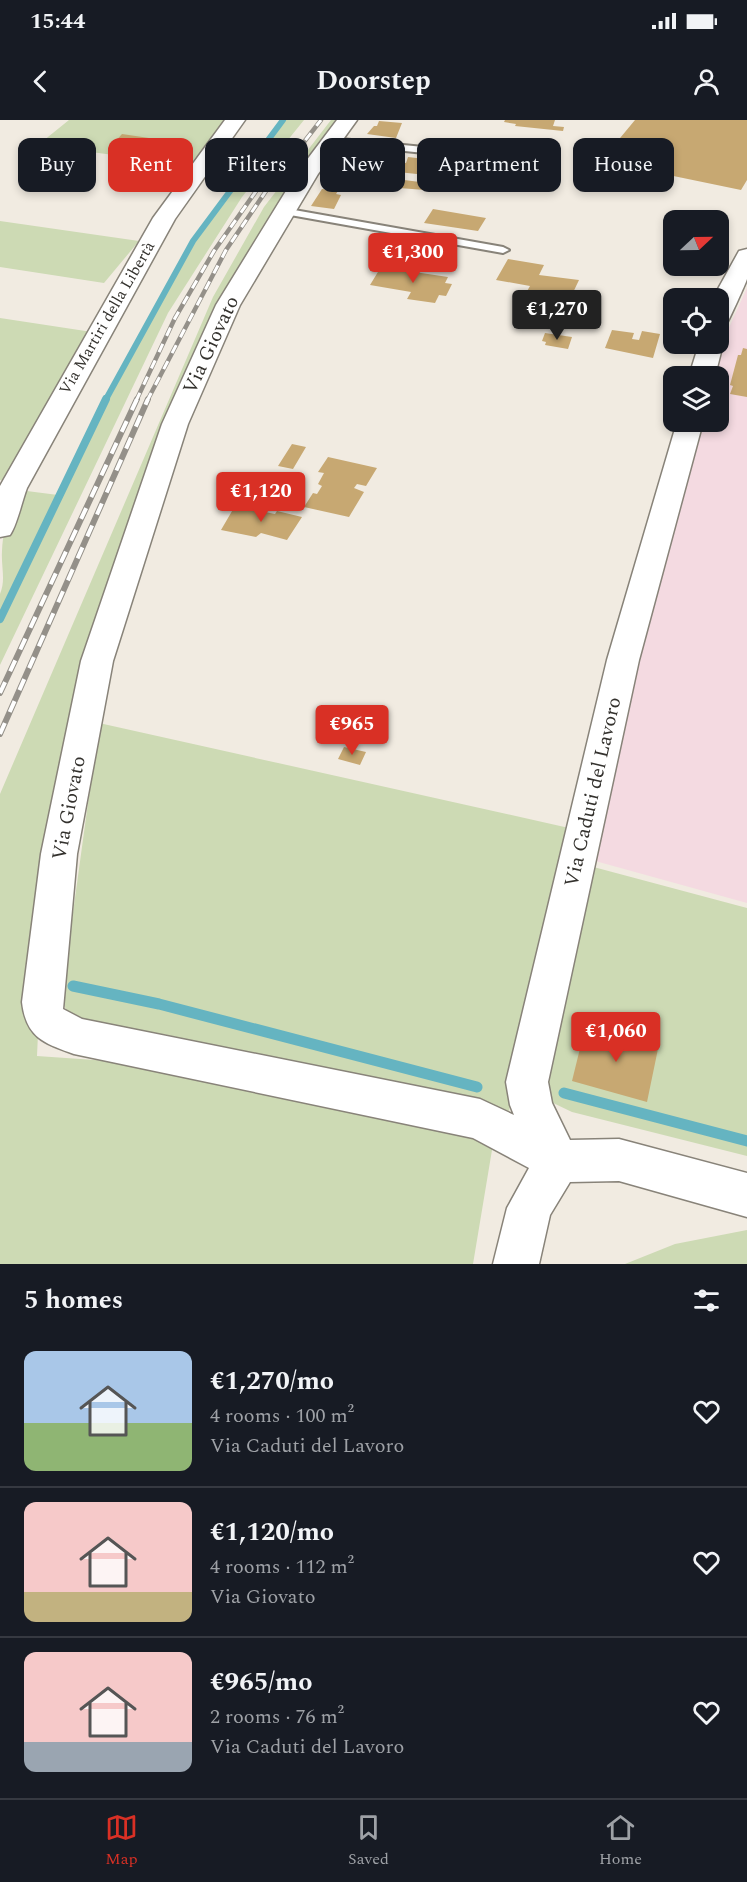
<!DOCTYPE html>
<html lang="en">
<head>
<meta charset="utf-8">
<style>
  :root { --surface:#171b24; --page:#20242c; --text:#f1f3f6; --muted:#9ea1a6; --line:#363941; --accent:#d93025 }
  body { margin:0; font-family:Spectral,serif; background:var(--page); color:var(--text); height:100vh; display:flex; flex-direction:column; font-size:22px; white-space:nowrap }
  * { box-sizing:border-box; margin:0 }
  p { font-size:20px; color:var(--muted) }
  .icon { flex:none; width:33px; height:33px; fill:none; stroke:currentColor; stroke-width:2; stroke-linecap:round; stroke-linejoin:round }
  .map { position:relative; height:1144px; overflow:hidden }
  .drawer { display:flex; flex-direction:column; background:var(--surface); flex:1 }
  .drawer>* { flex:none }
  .guide { position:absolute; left:18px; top:18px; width:711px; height:54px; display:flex; gap:12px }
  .needle { width:39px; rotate:68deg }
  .fabs { position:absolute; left:663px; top:90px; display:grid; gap:12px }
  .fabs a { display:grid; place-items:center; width:66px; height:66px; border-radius:12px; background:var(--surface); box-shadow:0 3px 9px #0003; font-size:30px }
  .price { position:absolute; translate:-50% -51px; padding:0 14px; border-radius:6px; background:var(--accent); color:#fff; font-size:20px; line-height:39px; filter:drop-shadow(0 2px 3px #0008) }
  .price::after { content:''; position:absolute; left:50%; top:36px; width:18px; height:14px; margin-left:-9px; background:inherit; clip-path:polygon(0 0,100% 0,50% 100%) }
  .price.current { background:#222; color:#fff }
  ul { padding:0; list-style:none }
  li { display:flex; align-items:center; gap:18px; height:150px; padding:0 24px }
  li+li { border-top:2px solid var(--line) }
  li span { display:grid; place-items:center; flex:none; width:168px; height:120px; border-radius:12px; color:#555 }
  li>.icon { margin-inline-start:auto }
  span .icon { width:72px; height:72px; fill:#fffc; stroke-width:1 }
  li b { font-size:26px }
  h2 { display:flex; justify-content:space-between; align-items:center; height:72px; padding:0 24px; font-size:26px }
  .tag { padding:0 21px; border-radius:12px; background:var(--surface); box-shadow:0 3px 9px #0003; font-size:21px; line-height:54px }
  .tag.current { background:var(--accent); color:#fff }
  .status { display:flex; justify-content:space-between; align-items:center; height:42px; padding:0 30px; background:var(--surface); direction:ltr }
  .status svg { height:16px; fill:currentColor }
  header { display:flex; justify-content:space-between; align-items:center; height:78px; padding:0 24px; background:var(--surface); font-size:27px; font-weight:700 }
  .tabs { display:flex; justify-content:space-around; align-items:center; height:84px; border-top:2px solid var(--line); background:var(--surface); font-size:16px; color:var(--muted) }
  .tabs a { display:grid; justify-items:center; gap:3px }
  .tabs .current { color:var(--accent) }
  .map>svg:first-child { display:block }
  .industrial { fill:#f4dae1 }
  .green { fill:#cddab4 }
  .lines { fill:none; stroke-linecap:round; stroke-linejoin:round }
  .stream-far2 { stroke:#65b4c1; stroke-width:6 }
  .stream-far1 { stroke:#65b4c1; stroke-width:8 }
  .stream { stroke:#65b4c1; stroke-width:11 }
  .building { fill:#c7a872 }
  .service-casing { stroke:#888379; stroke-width:4 }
  .minor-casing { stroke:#888379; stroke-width:3 }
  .service { fill:#fff; fill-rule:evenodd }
  .minor { fill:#fff; fill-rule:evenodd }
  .rail-far1-casing { stroke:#949089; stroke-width:4.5 }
  .rail-casing { stroke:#949089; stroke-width:6 }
  .rail-far1 { stroke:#fff; stroke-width:3; stroke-dasharray:9; stroke-linecap:butt }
  .rail { stroke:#fff; stroke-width:4; stroke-dasharray:12; stroke-linecap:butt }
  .labels { text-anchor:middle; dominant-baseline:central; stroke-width:4.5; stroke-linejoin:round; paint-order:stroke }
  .far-street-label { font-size:16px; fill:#34322e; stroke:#fff }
  .street-label { font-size:20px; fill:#34322e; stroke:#fff }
</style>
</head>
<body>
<div class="status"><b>15:44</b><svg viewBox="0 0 49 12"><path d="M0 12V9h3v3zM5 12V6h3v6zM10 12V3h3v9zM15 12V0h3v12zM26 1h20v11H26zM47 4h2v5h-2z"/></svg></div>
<header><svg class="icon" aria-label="back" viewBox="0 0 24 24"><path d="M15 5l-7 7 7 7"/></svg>Doorstep<svg class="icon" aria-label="person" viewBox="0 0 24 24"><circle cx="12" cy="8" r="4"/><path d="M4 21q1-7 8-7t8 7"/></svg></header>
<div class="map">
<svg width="747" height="1144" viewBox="0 0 747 1144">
  <rect width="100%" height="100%" fill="#f1ebe1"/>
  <path class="industrial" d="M747,168V783L588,739L696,302H718V256H707Z"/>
  <path class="green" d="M69,0H229L189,45L38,25Z
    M283,0H304L242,77L168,193L0,545V474C6,460 1,447 2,431C3,409 9,390 19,370L58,375L107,277L193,121Z
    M331,0H343L168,303L44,780L37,936L167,945L494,1018L473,1144H0V674L213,177L264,87Z
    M0,101L139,121L104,163L0,147Z
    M0,198L92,212L11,362L0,360Z
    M99,603L569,708L509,991L163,914H114L73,902L61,880Z
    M586,745L747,788V1036L572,992L549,981L539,961Z
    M747,1110V1144H625L675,1124Z"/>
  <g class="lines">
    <path class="stream-far2" d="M105,281L193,121L283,0"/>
    <path class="stream-far1" d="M0,499L106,279"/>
    <path class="stream" d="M73,866L159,884L477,967
      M564,973L747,1021"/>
  </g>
  <path class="building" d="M505,0H555L553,6L564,7L563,11L515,6L516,4L504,2Z
    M635,0H747V60L741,70L601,41Z
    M379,1L402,3L396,18L367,14L374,6H377Z
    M122,14L149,18L141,28L113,24Z
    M72,21L90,24L82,31L64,29Z
    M465,31L492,33L488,44L485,43L483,49L450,46L453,40H447L450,33L463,35Z
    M408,37L433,40L426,55L398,52L401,47L397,46L399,42L406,43Z
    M364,55L428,63L425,70L399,68L398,71L366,67L367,64L359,63Z
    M322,69L338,71L336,74L341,75L334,89L311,86Z
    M433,89L486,98L478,111L424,103Z
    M508,139L544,145L539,155L579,160L569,181L526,173L530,166L496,160Z
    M381,147L448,157L445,163L452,164L446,176L439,175L435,183L407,179L411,172L370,165Z
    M612,210L634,213L632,219L639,220L642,211L660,214L653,238L605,228Z
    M545,213L572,217L568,229L545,225L546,222L542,221Z
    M743,228L747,229V277L730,274L733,266L730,265L738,235H741Z
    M292,324L306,327L293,349L278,346Z
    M328,337L377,348L366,366L357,364L354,368L364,372L349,397L304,387L313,373L317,374L322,366L318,364L324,353L318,352Z
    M235,386L275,394L277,391L302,397L287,420L261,413L256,417L221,410Z
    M344,627L366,632L360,645L338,639Z
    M586,904L659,924L647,982L572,961Z"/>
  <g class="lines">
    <g class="service-casing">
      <path id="service" d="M331,18L434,28L439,31L434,34L327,23V19Z
        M283,88L503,127L509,130L503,133L279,93L278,91Z"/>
    </g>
    <g class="minor-casing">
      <path id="minor" d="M225,0H245L175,99L27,368C22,381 17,405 10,415L0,417V366L153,98Z
        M337,0H357L318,54L240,185L188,304L113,541L77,734L63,889L82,899L480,979L514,995L510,985L506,962L607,540L677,302H703L639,540L548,962L552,983L570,1020L619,1019L747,1053V1097L619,1061L570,1062L550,1095L539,1144H493L507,1088L529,1048L473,1018L74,934C43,923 26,917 22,882L41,734L81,541L162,304L216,185L297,53Z
        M747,129C747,138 747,150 747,159C746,163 729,200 727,203L718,205V178H713L739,131Z
        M718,218L723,224L715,256H689L699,224H718Z"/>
    </g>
    <use href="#service" class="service"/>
    <use href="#minor" class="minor"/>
    <g class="rail-far1-casing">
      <path id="rail-far1" d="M136,281L175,198L214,131L273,47
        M147,281L226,130L266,71L321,0"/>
    </g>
    <g class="rail-casing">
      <path id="rail" d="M0,573L137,279
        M0,614L148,279"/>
    </g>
    <use href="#rail-far1" class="rail-far1"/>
    <use href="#rail" class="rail"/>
  </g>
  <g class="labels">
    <g class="far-street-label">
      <text transform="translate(107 198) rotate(-60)">Via Martiri della Libertà</text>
    </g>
    <g class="street-label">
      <text transform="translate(211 225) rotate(-65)">Via Giovato</text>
      <text transform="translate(593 672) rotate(-77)">Via Caduti del Lavoro</text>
      <text transform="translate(69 688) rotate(-79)">Via Giovato</text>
    </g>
  </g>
</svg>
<div class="fabs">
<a><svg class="needle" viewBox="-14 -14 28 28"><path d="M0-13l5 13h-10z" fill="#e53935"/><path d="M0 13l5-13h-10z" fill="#9ea1a6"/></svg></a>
<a><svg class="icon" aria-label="locate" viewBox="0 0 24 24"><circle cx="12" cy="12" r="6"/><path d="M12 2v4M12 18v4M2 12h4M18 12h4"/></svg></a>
<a><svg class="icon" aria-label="layers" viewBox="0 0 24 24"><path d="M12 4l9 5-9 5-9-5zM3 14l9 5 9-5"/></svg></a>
</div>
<b class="price" style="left:413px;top:164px">€1,300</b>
<b class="price current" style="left:557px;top:221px">€1,270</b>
<b class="price" style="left:261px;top:403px">€1,120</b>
<b class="price" style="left:352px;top:636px">€965</b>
<b class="price" style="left:616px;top:943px">€1,060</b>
<div class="guide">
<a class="tag">Buy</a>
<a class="tag current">Rent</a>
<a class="tag">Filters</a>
<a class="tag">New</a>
<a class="tag">Apartment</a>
<a class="tag">House</a>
</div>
</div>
<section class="drawer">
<h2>5 homes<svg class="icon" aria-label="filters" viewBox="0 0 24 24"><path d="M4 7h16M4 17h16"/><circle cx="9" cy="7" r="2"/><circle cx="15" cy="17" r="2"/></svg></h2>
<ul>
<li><span style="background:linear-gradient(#a9c7e8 60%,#8fb573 0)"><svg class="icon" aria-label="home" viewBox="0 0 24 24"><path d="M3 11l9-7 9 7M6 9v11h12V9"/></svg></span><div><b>€1,270/mo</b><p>4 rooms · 100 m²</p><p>Via Caduti del Lavoro</p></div><svg class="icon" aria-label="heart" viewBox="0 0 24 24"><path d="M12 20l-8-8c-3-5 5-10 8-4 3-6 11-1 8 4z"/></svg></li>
<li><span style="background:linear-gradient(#f6c9c9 75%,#c2b280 0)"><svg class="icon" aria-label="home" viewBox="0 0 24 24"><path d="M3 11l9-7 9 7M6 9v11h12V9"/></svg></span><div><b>€1,120/mo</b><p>4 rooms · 112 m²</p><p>Via Giovato</p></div><svg class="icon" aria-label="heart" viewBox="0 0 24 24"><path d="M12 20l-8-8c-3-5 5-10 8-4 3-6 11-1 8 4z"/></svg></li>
<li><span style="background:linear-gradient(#f6c9c9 75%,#9aa5b1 0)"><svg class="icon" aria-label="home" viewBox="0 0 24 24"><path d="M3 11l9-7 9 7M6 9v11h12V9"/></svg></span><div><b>€965/mo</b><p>2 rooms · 76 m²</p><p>Via Caduti del Lavoro</p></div><svg class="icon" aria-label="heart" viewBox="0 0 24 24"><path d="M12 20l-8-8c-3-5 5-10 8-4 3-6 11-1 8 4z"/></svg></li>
</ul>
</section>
<nav class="tabs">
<a class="current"><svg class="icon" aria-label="map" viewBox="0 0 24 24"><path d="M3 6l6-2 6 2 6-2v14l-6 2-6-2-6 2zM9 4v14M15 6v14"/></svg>Map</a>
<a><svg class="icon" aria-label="saved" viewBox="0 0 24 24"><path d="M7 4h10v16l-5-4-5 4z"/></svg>Saved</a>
<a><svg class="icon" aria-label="home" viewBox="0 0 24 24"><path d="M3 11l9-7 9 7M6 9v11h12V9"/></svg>Home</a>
</nav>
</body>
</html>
